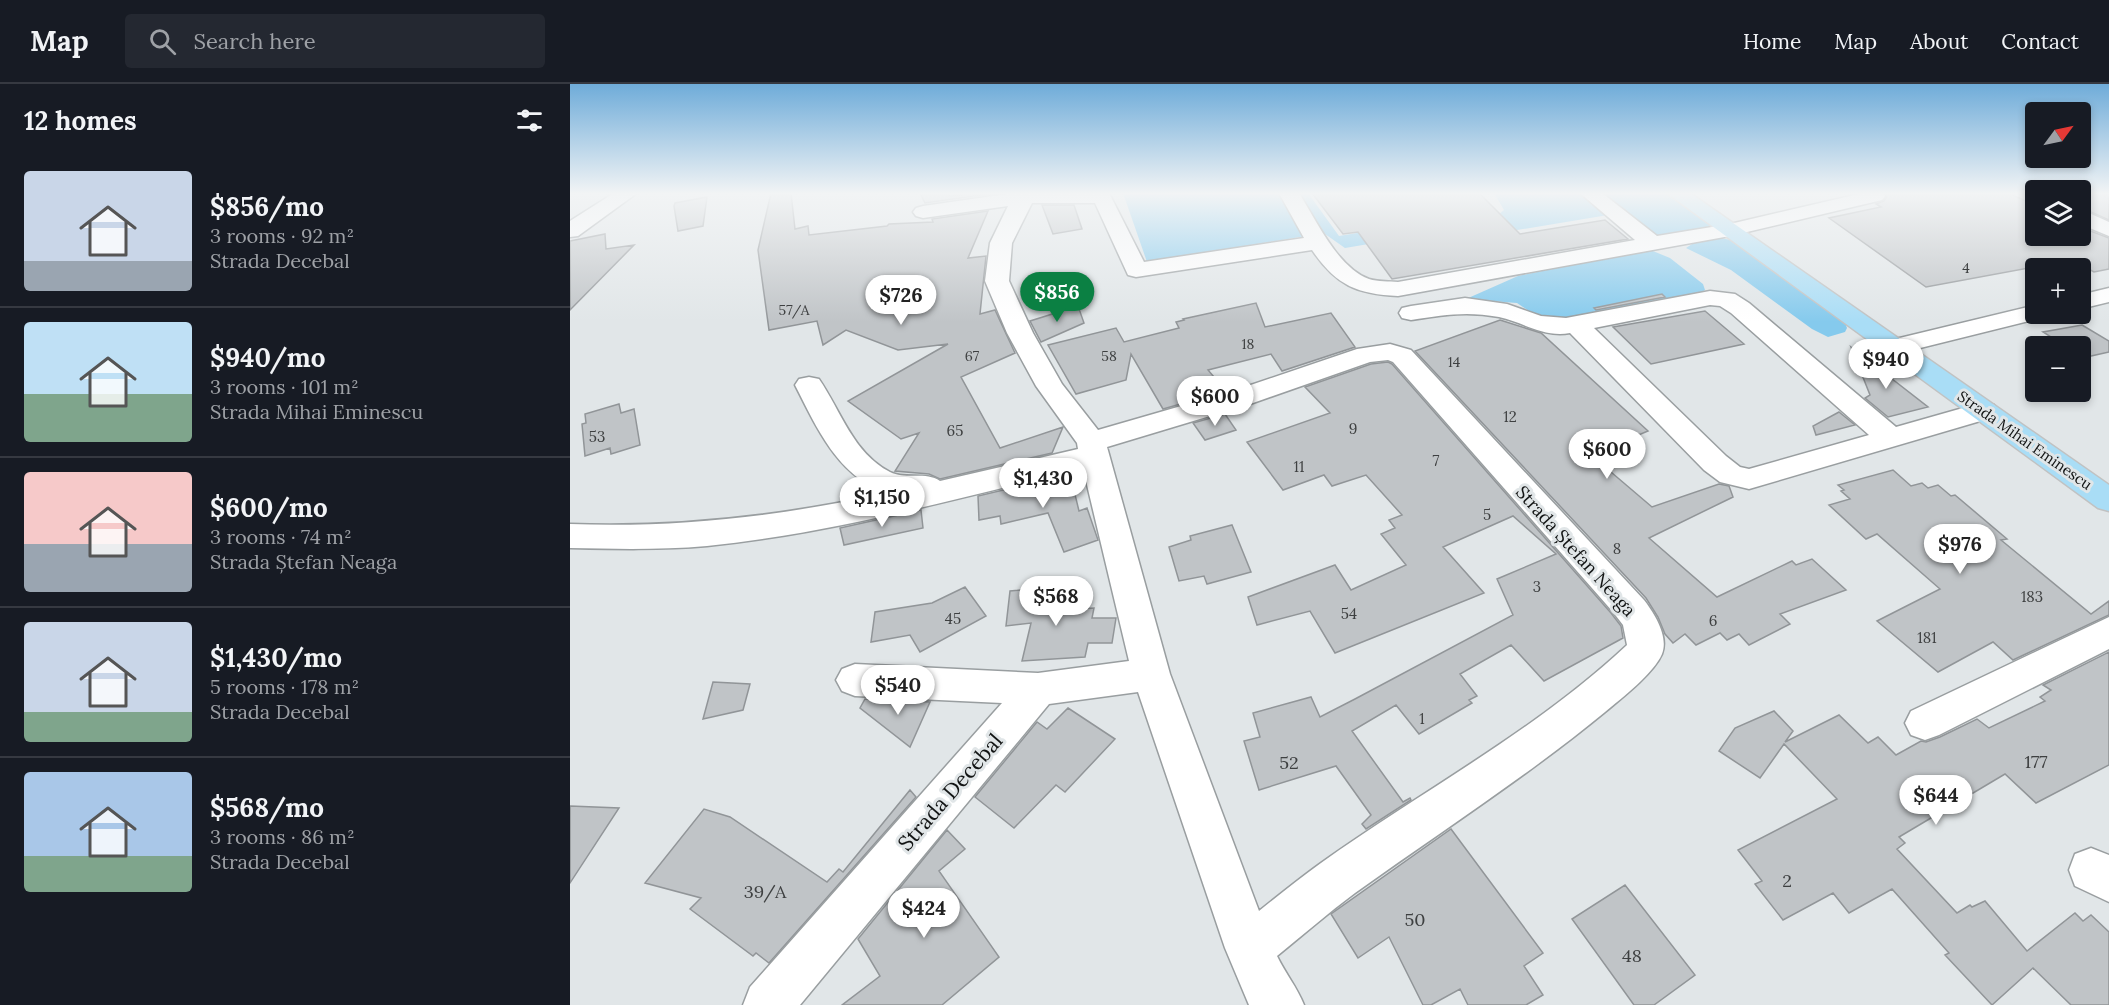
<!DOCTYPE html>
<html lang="en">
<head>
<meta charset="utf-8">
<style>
  :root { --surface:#171b24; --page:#242831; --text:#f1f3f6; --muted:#9ea1a6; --line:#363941; --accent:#0b8043 }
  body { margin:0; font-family:Lora,serif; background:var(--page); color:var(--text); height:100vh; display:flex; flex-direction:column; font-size:22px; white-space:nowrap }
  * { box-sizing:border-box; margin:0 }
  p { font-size:20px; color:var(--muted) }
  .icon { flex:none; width:33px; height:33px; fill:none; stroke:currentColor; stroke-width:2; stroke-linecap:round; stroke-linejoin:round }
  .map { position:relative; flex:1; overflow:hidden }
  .panel { display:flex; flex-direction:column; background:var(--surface); width:570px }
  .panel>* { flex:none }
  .needle { width:39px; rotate:57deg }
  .fabs { position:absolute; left:1455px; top:18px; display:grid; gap:12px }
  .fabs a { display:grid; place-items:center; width:66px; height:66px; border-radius:6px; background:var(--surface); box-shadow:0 3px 9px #0003; font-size:30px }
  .price { position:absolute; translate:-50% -51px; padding:0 14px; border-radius:21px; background:#fff; color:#222; font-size:20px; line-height:39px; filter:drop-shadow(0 2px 3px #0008) }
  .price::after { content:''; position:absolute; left:50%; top:36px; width:18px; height:14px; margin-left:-9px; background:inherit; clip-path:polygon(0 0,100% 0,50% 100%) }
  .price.on { background:var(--accent); color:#fff }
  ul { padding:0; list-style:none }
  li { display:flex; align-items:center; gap:18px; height:150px; padding:0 24px }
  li+li { border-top:2px solid var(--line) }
  li span { display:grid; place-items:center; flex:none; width:168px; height:120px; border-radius:6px; color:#555 }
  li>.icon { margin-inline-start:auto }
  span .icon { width:72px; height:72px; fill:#fffc; stroke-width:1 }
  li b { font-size:26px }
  h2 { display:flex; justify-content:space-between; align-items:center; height:72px; padding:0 24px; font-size:26px }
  header { display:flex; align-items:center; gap:36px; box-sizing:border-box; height:84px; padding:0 30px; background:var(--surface); border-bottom:2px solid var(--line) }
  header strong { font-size:28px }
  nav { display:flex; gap:33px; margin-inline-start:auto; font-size:21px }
  .search { width:420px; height:54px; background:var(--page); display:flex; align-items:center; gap:15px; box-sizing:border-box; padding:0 21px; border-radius:6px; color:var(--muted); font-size:22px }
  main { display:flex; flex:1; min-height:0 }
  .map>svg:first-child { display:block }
  .green { fill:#85caed }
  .building { fill:#c0c4c7; stroke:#919598; stroke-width:1.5 }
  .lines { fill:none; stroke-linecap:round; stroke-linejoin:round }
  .minor-casing { stroke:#999ea0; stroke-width:3 }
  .major-casing { stroke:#c1c2c2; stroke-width:3 }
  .minor { fill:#fff; fill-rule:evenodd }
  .major { fill:#a9ddf6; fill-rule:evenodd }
  .labels { text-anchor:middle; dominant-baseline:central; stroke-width:6; stroke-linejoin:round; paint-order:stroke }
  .far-number-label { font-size:14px; fill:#3e4041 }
  .number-label { font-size:15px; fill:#3e4041 }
  .far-street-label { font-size:15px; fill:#121414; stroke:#e1e6e8 }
  .street-label { font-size:18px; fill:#121414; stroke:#e1e6e8 }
  .near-number-label { font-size:18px; fill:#3e4041 }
  .near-street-label { font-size:21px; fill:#121414; stroke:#e1e6e8 }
</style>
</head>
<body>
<header>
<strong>Map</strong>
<div class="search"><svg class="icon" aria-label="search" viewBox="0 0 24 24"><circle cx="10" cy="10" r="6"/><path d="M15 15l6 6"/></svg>Search here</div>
<nav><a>Home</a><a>Map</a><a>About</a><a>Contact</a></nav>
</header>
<main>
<section class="panel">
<h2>12 homes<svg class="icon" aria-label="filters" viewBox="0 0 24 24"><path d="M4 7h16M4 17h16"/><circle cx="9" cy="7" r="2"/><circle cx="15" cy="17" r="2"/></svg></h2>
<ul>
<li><span style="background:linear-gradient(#c9d6e8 75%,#9aa5b1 0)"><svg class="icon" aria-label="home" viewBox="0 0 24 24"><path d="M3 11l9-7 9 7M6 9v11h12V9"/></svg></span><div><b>$856/mo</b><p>3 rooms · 92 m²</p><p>Strada Decebal</p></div></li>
<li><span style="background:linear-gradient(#bfe0f5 60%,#7fa58c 0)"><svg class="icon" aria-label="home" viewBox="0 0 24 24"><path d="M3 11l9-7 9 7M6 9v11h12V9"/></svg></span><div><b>$940/mo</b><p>3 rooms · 101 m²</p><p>Strada Mihai Eminescu</p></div></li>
<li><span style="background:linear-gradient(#f6c9c9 60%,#9aa5b1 0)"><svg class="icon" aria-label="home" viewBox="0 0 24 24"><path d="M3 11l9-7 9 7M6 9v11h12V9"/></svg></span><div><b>$600/mo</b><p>3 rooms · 74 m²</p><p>Strada Ștefan Neaga</p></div></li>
<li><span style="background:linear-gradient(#c9d6e8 75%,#7fa58c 0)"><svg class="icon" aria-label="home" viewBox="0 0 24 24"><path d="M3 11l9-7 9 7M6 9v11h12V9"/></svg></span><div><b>$1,430/mo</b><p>5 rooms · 178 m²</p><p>Strada Decebal</p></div></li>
<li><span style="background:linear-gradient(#a9c7e8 70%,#7fa58c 0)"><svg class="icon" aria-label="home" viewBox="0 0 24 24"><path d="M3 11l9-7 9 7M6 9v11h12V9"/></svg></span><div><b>$568/mo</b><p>3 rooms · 86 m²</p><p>Strada Decebal</p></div></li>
</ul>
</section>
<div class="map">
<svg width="1539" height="921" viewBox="0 0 1539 921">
  <rect width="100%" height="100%" fill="#e1e6e8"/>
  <path class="green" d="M553,109H708L736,152L577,178Z
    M724,109H738L769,152L878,134L887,145L775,164L745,143Z
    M924,109H1010L1038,131L923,150L914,142L934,126Z
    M1023,109H1096L1141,141L1139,146L1097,154L1075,150Z
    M1149,154L1162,156L1275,239L1277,244L1275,248L1258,253L1242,245L1161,186L1116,164L1125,158Z
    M1078,165L1100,174L1133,200L1135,206L1129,210L993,238L974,237L947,219L896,215L948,192Z"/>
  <path class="building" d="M201,109H221L225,145L238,142L239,151L317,142L319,140L363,138L362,135L418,127L398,174L416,172L410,230L425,226L445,269L391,293L430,364L493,343L482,369L370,395L359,390L325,387L349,349L331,355L278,317L378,260L328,266L276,246L253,261L247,237L199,246L188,166Z
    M350,109H378L379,112L425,109L355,119Z
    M742,109H909L950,150L1035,136L1058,155L822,195L788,148L773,150Z
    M1315,109H1439L1466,122V152H1510V143L1539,154V185L1524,188L1502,176L1356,203L1259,134L1311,123L1306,120L1314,117L1317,112Z
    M1510,109H1539V136L1510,123Z
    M137,113L133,142L108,147L104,122L105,119Z
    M472,121H504L512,145L483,150Z
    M35,150L36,165L64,161L0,226V157Z
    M1092,210L1095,213L1026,226L1024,224Z
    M686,219L695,243L761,229L785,263L712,287L701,270L638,286L656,307L593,325L561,270L556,296L506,310L478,261L546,244L554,258L609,244L606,238L614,236L613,235Z
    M508,222L514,239L471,258L460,237Z
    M1135,227L1174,260L1081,280L1043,243Z
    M930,236L971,249L1078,347L1021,371L1082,423L1149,400L1159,402L1163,413L1079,454L1147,513L1222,477L1226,481L1242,475L1276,506L1210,530L1220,540L1179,561L1169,550L1157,556L1150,549L1126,561L1115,550L1103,559L1095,550L1088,533L1076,514L845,267Z
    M1512,241L1539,257V268L1512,274L1510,262H1495L1473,248Z
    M1281,263L1358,323L1318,333L1295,314L1300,311Z
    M818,278L822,280L1041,529L1051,542L1053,554L974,597L941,561L890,590L907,612L899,616L902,619L849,650L826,621L782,647L833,718L840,714L841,716L796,745L792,740L801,731L766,682L689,706L674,657L690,653L683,629L741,613L750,633L785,615L943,531L927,495L986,470L943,432L873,463L914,509L765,569L740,527L687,541L678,513L765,481L781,506L836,481L811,450L825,444L819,436L832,431L796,391L762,402L754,391L713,406L677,358L760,329L735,303L801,280Z
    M49,320L51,329L64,325L70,361L41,370L40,364L15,372L12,340L16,339L15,330Z
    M1269,328L1285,341L1246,351L1243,342Z
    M655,330L666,346L635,356L623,339Z
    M1323,386L1341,402L1352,399L1358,404L1368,401L1381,412L1385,411L1437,455L1431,456L1521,530L1539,517V531L1443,576L1423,558L1368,588L1307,537L1370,505L1307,450L1296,455L1259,421L1280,415L1271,407L1274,406L1268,401Z
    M500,390L509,427L517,424L528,456L494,468L478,429L431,440L430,432L409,436L408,412Z
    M351,426L353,444L274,461L270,444Z
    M662,441L681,488L637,500L634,492L609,497L599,463L621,456L620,452Z
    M395,503L416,532L350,568L340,551L301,558L305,528L362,519Z
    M479,503L477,527L524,524L522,534H546L542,559H518L515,573L452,577L461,539L436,542L440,507Z
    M1539,568V681L1466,719L1435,690L1329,753L1335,759L1327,765L1387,829L1400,821L1402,823L1415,817L1457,867L1505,829L1513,837L1521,831L1539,848V921H1501L1463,884L1422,921L1375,871L1379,869L1322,805L1279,829L1263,809L1213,836L1185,800L1192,797L1168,766L1267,715L1214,660L1190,694L1149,667L1165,644L1204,627L1223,647L1215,658L1269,631L1298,659L1308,653L1326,671L1351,657L1356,658L1370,653L1407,635L1419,644L1475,617L1470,613L1481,606L1473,601Z
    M143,598L180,600L173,626L133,635Z
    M295,615L360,618L340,663L290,624Z
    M498,624L545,655L495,708L486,701L444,744L405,713L467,638L477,645Z
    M340,706L346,713L199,879L186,869L183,872L120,825L131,814L75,799L134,725L160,733L257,798L269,785L273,788Z
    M0,722L49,724L0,799Z
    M881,745L973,869L954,882L973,911L956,921H898L890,905L861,921H853L819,853L788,874L761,830Z
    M377,746L395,765L369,787L429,873L372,921H272L310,892L288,855Z
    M1055,801L1125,891L1084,921H1064L1002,835Z"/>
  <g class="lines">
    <g class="minor-casing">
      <path id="minor" d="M44,109H67L8,152L0,153V137Z
        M444,109H539L574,178L734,154L709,109H729C746,136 768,184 799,195C808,198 819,197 828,198L1065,156L1010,109H1032L1087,152L1160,140L1293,109H1313L1315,112L1312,116L1160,152L828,212C786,210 766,201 742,166L566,193L558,191L525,119H462L442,159L439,197L463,249L492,300L528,346L663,307L787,265L820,260L841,266L1074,516C1084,529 1099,552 1092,570C1084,589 1052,614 1035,628C956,693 869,749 785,809C758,829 733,851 707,872C715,889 727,903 734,921H679L655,864L568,608L479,620L230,921H173L180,903L432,619L285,612L272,607L266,596L272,585L285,580L468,589L559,577L513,384C388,414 265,449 137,462C91,466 46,465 0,464V440C108,444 212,432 317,409C268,393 247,344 225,301L229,295L239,293L249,295C271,327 283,369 320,388C336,396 356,387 370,397L508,365L507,359L466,302L437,249L415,197L420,159L438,122L353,134L346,132L343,128L346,124L353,122ZM818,276L823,278L1043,528L1053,541L1057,561C964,648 853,706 751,779C730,794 709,811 689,827L600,590L537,363L683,319L800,278Z
        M1510,125L1539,138V152L1510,140Z
        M1539,204V218L1510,225V211Z
        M1140,207L1165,210L1179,219L1326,343L1414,318L1424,321L1428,327L1424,333L1179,405L1150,398L1134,386L1000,249C974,254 953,238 929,233C896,227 874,231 841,236L832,234L829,229L832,224L841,222L895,214L937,220L971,232L996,234ZM1140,221L1150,222L1161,229L1299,351L1179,385L1170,383L1156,372L1024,244Z
        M1466,221V230H1477L1475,233L1322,271L1313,268L1309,263L1313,258Z
        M1539,533V565L1369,651L1355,656L1341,651L1335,639L1341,627Z
        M1521,764L1539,771V818L1505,802L1499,786L1505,770Z"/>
    </g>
    <g class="major-casing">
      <path id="major" d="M1097,109H1120L1539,401V427L1528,424Z"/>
    </g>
    <use href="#minor" class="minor"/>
    <use href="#major" class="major"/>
  </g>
  <linearGradient id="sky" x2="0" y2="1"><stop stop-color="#6facd9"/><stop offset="0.46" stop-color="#f2f4f5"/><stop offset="1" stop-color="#f2f4f5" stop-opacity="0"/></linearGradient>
  <rect width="1539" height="238" fill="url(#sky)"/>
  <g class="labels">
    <g class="far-number-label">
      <text x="1396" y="184">4</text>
      <text x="224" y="226">57/A</text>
      <text x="678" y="260">18</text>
      <text x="402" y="272">67</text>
      <text x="539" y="272">58</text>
      <text x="884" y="278">14</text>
    </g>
    <g class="number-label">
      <text x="940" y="332">12</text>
      <text x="783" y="344">9</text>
      <text x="385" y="346">65</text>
      <text x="27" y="352">53</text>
      <text x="866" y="376">7</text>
      <text x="729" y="382">11</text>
      <text x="917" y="430">5</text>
      <text x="1047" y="464">8</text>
      <text x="967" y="502">3</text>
      <text x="1462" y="512">183</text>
      <text x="779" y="529">54</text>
      <text x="383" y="534">45</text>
      <text x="1143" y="536">6</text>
      <text x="1357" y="553">181</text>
      <text x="852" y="634">1</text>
    </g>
    <g class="far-street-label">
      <text transform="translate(1455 356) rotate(35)">Strada Mihai Eminescu</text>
    </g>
    <g class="street-label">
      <text transform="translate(1006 467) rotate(48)">Strada Ștefan Neaga</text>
    </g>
    <g class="near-number-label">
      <text x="1466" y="677">177</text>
      <text x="719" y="678">52</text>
      <text x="1217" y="796">2</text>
      <text x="195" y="807">39/A</text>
      <text x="845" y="835">50</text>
      <text x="1062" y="871">48</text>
    </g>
    <g class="near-street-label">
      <text transform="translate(380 708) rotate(-49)">Strada Decebal</text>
    </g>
  </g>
</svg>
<div class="fabs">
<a><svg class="needle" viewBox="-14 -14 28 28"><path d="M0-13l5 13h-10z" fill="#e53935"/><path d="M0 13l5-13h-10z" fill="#9ea1a6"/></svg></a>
<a><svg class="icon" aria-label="layers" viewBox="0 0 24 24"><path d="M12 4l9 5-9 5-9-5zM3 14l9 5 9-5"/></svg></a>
<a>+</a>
<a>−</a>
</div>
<b class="price on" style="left:487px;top:239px">$856</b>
<b class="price" style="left:331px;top:242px">$726</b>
<b class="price" style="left:1316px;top:306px">$940</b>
<b class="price" style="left:645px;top:343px">$600</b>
<b class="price" style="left:1037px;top:396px">$600</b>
<b class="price" style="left:473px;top:425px">$1,430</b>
<b class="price" style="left:312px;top:444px">$1,150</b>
<b class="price" style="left:1390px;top:491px">$976</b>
<b class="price" style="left:486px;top:543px">$568</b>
<b class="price" style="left:328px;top:632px">$540</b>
<b class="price" style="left:1366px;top:742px">$644</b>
<b class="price" style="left:354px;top:855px">$424</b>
</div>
</main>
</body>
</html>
